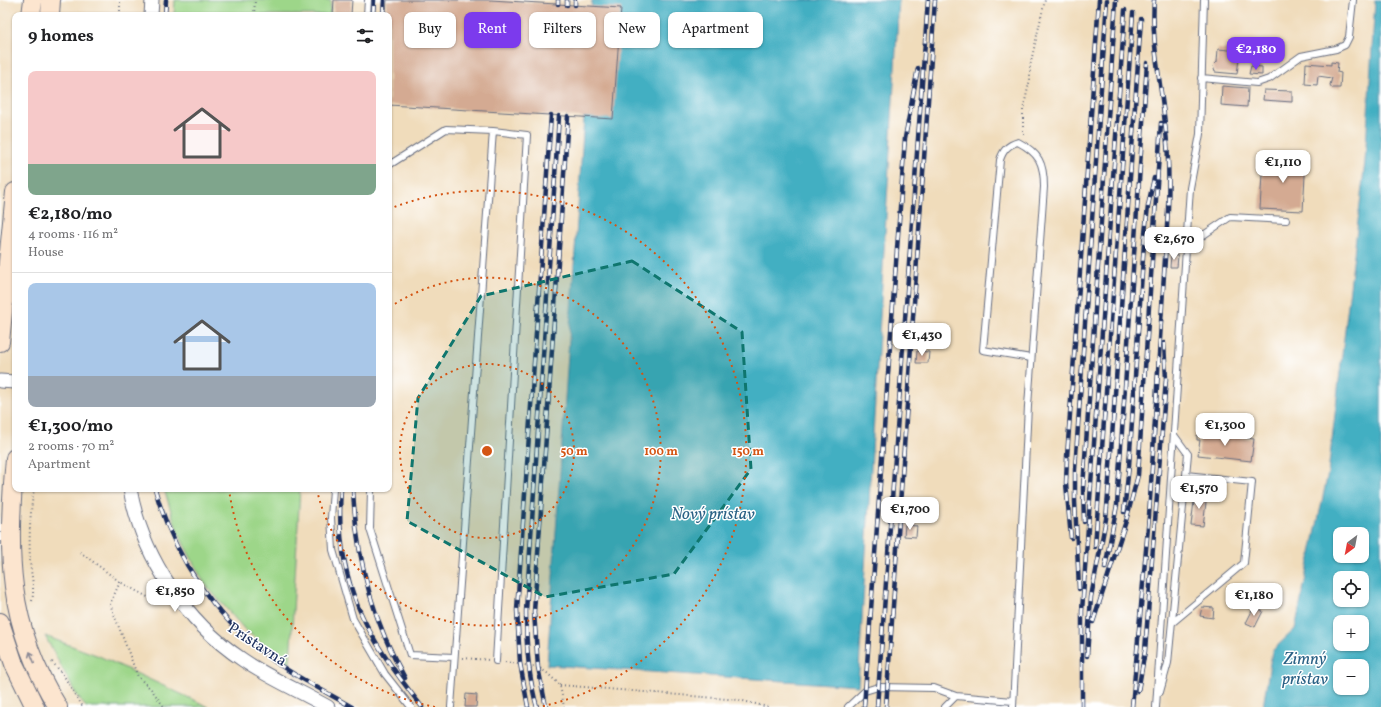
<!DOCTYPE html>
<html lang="en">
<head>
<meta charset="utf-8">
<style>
  :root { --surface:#fff; --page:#f6f6f6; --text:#202124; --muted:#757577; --line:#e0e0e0; --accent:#7c3aed }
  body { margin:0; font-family:Vollkorn,serif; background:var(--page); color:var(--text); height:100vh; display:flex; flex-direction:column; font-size:15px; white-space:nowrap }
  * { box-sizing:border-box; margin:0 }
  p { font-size:13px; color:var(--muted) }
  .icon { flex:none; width:22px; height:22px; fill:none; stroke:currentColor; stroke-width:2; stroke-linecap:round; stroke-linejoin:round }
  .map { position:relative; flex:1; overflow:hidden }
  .side { position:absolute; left:12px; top:12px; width:380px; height:480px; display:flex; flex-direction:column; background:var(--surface); border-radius:8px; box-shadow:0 1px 3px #0004 }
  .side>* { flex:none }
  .hud { position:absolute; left:404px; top:12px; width:380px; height:36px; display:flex; gap:8px }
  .needle { width:26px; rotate:212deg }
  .buttons { position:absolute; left:1333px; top:527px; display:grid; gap:8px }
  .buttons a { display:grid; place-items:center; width:36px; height:36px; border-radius:8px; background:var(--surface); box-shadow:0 1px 3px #0004; font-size:20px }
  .price { position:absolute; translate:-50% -34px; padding:0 9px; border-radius:8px; background:#fff; color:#222; font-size:13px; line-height:26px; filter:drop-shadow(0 1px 2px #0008) }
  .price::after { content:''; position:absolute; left:50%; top:24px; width:12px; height:9px; margin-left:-6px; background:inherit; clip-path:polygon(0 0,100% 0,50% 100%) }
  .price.on { background:var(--accent); color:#fff }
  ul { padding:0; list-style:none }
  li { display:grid; align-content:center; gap:8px; height:212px; padding:0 16px }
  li+li { border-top:1px solid var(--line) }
  li span { display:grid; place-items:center; height:124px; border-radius:8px; color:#555 }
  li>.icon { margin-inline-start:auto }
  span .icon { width:72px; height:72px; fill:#fffc; stroke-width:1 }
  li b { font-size:17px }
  h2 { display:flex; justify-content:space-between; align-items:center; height:48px; padding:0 16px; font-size:17px }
  .chip { padding:0 14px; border-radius:8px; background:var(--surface); box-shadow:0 1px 3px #0004; font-size:14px; line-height:36px }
  .chip.on { background:var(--accent); color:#fff }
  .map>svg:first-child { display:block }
  .green { fill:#9dd689; stroke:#5c8274 }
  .water { fill:#43afc2; stroke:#2f6f90; fill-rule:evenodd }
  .building { fill:#d4aa92 }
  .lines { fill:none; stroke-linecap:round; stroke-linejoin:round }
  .service-casing { stroke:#666c7f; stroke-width:8 }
  .minor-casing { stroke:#666c7f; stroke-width:15 }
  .secondary-casing { stroke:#666c7f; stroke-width:20 }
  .path { stroke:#666c7f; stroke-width:2; stroke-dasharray:1 3; stroke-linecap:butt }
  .service { stroke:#fff; stroke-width:6 }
  .minor { stroke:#fff; stroke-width:13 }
  .secondary { stroke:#fce5cf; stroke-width:18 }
  .rail-casing { stroke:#1b2f5e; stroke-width:4.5 }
  .rail { stroke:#fff; stroke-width:3; stroke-dasharray:9; stroke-linecap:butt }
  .oneway { stroke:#8c8a96 }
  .marked { fill:#0f766e; fill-opacity:0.2; stroke:#0f766e; stroke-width:3; stroke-dasharray:8 5; stroke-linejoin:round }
  .ring { fill:none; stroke:#d45514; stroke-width:2; stroke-dasharray:2 4 }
  .labels { text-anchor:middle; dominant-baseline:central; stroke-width:3; stroke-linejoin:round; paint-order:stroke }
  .street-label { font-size:16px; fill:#1b2f5e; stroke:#fff }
  .water-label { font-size:17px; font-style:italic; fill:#2b6286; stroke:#fff }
  .centre { fill:#d45514; stroke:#fff; stroke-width:2 }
  .ring-label { font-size:12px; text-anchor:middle; font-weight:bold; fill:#d45514; stroke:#fff; stroke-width:3; stroke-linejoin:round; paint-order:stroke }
</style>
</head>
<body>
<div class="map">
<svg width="1381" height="707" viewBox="0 0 1381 707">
  <rect width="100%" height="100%" fill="#fff"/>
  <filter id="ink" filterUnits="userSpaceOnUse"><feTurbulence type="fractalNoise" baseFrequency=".025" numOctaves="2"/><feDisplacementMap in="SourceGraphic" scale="8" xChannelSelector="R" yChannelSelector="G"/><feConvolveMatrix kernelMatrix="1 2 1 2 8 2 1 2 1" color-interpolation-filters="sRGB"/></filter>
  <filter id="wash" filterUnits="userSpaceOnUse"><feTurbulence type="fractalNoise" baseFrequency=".012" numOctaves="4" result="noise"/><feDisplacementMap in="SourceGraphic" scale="16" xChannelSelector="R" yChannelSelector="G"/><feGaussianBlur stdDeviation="0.9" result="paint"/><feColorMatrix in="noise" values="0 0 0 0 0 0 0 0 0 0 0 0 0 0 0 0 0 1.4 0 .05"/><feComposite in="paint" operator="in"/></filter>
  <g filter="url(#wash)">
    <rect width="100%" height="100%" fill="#f0dcbb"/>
    <path class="green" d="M175,0H331L330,15H174Z
      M164,489H300L290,664L246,631L204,583L178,533Z
      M45,636L99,656L209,707H86L77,696Z"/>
    <path class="water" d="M592,0H899L858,686L547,665Z
      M1375,0H1381V702L1379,707H1263L1272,651L1295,629L1328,473L1365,162ZM1340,534H1362V556H1340ZM1340,578H1362V600H1340ZM1340,622H1362V644H1340ZM1340,666H1362V688H1340Z"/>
    <g id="blocks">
      <path class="building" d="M334,0H352L351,15H333Z
        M387,0H491L621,8L613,119L389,105V15H386Z
        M1218,49L1240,51L1237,74L1215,72L1213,66L1217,62Z
        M1331,62L1338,63L1337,72L1341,73L1340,88H1332L1330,85L1332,78L1318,76L1317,85L1305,84L1306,63L1331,65Z
        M1251,66L1262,67V75L1249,74Z
        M1222,86L1248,88L1247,107L1221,105Z
        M1264,90L1292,91V102L1263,100Z
        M1263,156L1306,158L1303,211L1260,209Z
        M1171,255L1178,256L1177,267H1170Z
        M917,351L929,352L928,363H916Z
        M1201,432L1254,439L1251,461L1198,455L1200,440H1197V435H1200Z
        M1195,494L1207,495L1203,526L1191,525Z
        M905,525L917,526L916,537L904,536Z
        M1202,607L1214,608L1213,618L1200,616Z
        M1254,607L1263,611L1255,627L1246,623Z
        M466,694L477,695L476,707H465Z"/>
    </g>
  </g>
  <g filter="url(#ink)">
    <use href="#blocks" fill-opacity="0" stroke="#666c7f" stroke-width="1"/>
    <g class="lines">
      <g class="service-casing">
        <path id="service" d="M367,15L368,0
          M1201,78L1257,83L1269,79L1301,56L1336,49L1345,45L1349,37L1353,0
          M389,165L446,129L493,131
          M1186,247L1230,217L1286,220
          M333,489L331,518L333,550L353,619L385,674L411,707
          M371,489L370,529L410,655L454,657
          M1172,623L1244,563L1252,482L1186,475
          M1160,692L1168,663L1188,454L1174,435
          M451,707L493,131L527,135L496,661
          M848,707L865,691L878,687L934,688L956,696
          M945,707L956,696L1013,701
          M1013,707L1028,406L1044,187C1044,163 1039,153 1018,142C1008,145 1003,150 1000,160L983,350L1031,358
          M1156,707L1190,188L1200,134L1204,0"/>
      </g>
      <g class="minor-casing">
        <path id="minor" d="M151,15L152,0
          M0,381L15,382
          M130,489C142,557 186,622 243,660C269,678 300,691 328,707"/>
      </g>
      <g class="secondary-casing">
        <path id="secondary" d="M31,15L33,0
          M50,15L51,0
          M0,342L15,192
          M15,458C7,552 6,624 58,707
          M0,622L14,664L35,707"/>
      </g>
      <path class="path" d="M120,15V0
        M254,15L255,0
        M1023,135V110L1030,79V66L1045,0
        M80,552L120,582L155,601L163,597
        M120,582L110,604L138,677L151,689L164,707
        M32,601C35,587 31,575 30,561C29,537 30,512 34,489
        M463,658L489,660
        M52,662L62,673L83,707
        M505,662L538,667L547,673L560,685L564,707
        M560,685L739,700L768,707"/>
      <use href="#service" class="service"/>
      <use href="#minor" class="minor"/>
      <use href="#secondary" class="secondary"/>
      <g class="rail-casing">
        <path id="rail" d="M558,4V0
          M567,5V0
          M575,5V0
          M165,15L166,0
          M373,15L374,0
          M383,15L384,0
          M155,489C174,557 215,619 274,661C298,678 326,692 352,707
          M341,489C334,582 366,636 422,707
          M353,489C356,555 372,620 405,678
          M1124,512L1129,466L1144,243L1148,206L1154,178
          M1084,522L1083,488L1116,0
          M1071,538L1066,483L1067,457L1099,0
          M1095,547L1133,13
          M1105,568L1117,505L1147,63
          M1079,589L1075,501V470L1107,0
          M1093,622L1126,521L1138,475L1161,123
          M1087,656L1091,597L1106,519L1108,495L1141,19
          M1138,691L1145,651L1166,379L1164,343
          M528,707L520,663L517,610L551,115
          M537,707C528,676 526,643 526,611L559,116
          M546,707L538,667L534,612L568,116
          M864,707L905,138L918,68
          M877,707L928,0
          M886,707L935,0
          M1082,707V611L1125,10
          M1132,707L1149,516L1168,210C1169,182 1169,153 1165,124C1161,83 1151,41 1154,0"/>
      </g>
      <use href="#rail" class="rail"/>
    </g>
    <defs><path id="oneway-shaft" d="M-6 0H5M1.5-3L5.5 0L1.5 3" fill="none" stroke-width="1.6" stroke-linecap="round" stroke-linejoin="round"/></defs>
    <use class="oneway" href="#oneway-shaft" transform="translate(32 657) rotate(-112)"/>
  </g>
  <path class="marked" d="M632,261L742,332L751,469L674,574L545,597L407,521L418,398L481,296Z"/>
  <g class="ring">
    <circle cx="487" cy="451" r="87"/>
    <path d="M390 307A174 174 0 1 1 317 490"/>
    <path d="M435 707A261 261 0 0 1 229 490M389 209A261 261 0 1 1 539 707"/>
  </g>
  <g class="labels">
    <g class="street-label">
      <text transform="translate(257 645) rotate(33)">Prístavná</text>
    </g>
    <g class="water-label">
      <text x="713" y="514">Nový prístav</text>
      <text x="1305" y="659">Zimný<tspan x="1305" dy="20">prístav</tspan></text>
    </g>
  </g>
  <circle cx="487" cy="451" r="6" class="centre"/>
  <g class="ring-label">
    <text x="574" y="455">50 m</text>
    <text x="661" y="455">100 m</text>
    <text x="748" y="455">150 m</text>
  </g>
</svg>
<div class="buttons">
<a><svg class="needle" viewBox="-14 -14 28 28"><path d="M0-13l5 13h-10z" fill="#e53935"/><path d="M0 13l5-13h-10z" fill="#757577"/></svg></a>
<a><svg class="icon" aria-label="locate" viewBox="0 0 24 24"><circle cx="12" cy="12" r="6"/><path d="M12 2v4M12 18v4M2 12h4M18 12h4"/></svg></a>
<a>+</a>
<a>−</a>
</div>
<b class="price on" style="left:1256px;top:71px">€2,180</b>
<b class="price" style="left:1283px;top:184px">€1,110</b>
<b class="price" style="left:1174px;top:261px">€2,670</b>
<b class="price" style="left:922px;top:357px">€1,430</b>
<b class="price" style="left:1225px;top:447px">€1,300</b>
<b class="price" style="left:1199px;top:510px">€1,570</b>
<b class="price" style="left:910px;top:531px">€1,700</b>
<b class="price" style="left:175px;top:613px">€1,850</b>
<b class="price" style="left:1254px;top:617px">€1,180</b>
<div class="hud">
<a class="chip">Buy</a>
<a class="chip on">Rent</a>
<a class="chip">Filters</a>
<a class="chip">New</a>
<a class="chip">Apartment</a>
</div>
<section class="side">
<h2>9 homes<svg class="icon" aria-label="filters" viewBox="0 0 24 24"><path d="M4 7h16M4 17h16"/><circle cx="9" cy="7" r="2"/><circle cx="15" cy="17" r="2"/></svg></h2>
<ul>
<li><span style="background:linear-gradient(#f6c9c9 75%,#7fa58c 0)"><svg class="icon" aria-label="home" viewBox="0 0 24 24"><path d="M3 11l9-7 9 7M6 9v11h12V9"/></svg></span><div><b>€2,180/mo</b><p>4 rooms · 116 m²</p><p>House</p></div></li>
<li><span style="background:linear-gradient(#a9c7e8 75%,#9aa5b1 0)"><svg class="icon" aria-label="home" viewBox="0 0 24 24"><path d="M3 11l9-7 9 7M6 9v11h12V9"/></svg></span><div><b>€1,300/mo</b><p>2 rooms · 70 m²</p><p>Apartment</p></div></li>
</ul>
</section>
</div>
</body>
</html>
